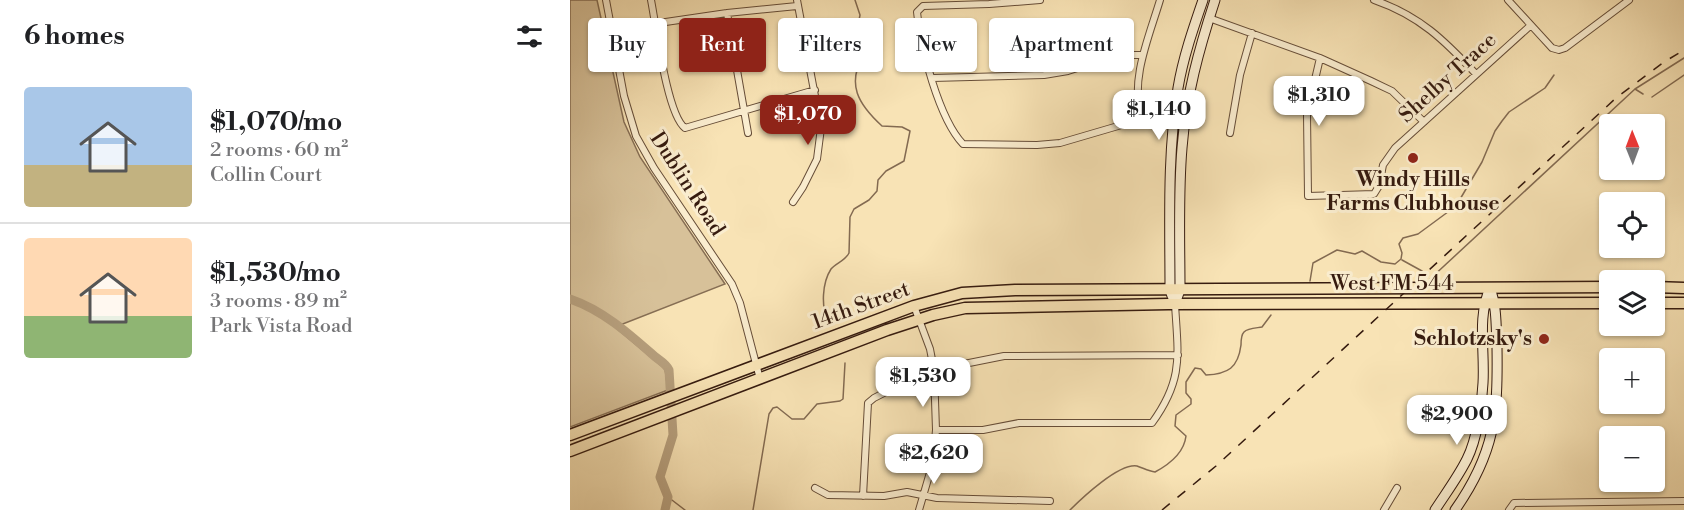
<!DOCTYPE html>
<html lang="en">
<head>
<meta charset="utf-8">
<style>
  :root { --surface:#fff; --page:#f6f6f6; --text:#202124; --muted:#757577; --line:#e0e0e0; --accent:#8f2418 }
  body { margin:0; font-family:"Libre Bodoni",serif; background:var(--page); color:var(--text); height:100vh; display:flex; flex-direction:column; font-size:22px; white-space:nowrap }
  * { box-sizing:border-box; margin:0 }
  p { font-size:20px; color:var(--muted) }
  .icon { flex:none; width:33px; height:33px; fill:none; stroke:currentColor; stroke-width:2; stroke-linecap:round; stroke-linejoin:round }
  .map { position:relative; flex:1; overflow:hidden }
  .panel { display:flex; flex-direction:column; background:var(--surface); width:570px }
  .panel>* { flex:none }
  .hud { position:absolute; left:18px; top:18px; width:570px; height:54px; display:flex; gap:12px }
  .needle { width:39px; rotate:359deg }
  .tools { position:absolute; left:1029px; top:114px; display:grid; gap:12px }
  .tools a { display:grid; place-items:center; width:66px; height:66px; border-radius:6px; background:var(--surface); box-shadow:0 2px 4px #0004; font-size:30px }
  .price { position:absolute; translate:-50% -51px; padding:0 14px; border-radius:12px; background:#fff; color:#222; font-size:20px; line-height:39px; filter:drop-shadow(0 2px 3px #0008) }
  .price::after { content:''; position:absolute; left:50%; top:36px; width:18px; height:14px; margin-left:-9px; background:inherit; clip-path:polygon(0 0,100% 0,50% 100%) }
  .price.current { background:var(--accent); color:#fff }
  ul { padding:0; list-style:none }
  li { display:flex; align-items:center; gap:18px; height:150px; padding:0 24px }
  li+li { border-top:2px solid var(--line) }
  li span { display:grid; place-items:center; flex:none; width:168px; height:120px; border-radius:6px; color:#555 }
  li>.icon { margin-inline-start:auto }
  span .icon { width:72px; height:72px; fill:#fffc; stroke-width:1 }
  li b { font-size:26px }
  h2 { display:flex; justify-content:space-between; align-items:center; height:72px; padding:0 24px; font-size:26px }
  .tag { padding:0 21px; border-radius:6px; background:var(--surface); box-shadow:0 2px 4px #0004; font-size:21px; line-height:54px }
  .tag.current { background:var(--accent); color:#fff }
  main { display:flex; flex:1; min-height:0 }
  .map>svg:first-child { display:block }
  .green { fill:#d7c199; stroke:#866e54; stroke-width:1.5 }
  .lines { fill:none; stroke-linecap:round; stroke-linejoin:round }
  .stream { stroke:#836a51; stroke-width:1.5 }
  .river { stroke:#b69f7d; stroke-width:9 }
  .street-casing { stroke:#664d38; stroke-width:8 }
  .secondary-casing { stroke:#361b0f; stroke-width:11 }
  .primary-casing { stroke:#361b0f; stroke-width:13 }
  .street { stroke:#faedcf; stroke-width:6 }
  .secondary { stroke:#faedcf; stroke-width:9 }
  .primary { stroke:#f8e3b5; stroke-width:10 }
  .rail { stroke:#361b0f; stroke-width:1.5; stroke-dasharray:10 10; stroke-linecap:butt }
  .poi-dot { fill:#8f2418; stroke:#faedcf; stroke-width:2 }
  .labels { text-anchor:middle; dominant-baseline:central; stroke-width:6; stroke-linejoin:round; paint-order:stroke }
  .street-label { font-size:21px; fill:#361b0f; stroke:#faedcf }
  .poi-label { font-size:21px; font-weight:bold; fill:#361b0f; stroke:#faedcf }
</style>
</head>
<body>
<main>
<section class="panel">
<h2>6 homes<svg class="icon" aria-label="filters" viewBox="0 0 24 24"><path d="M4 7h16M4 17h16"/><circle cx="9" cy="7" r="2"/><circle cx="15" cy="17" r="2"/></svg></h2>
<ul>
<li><span style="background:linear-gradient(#a9c7e8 65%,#c2b280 0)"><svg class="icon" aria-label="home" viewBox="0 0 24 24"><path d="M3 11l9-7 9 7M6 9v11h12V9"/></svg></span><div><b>$1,070/mo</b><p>2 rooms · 60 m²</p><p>Collin Court</p></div></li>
<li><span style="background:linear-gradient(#ffd9b3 65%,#8fb573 0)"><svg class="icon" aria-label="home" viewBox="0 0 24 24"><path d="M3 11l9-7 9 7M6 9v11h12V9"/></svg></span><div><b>$1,530/mo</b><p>3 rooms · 89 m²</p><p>Park Vista Road</p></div></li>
</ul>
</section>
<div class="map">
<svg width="1114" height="510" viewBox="0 0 1114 510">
  <rect width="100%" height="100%" fill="#f8e3b5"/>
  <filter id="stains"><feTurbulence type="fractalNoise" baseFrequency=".00333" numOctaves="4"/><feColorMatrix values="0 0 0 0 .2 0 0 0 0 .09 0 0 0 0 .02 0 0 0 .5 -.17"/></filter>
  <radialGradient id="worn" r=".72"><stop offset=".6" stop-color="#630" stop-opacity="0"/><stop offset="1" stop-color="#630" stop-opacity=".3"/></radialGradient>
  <path class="green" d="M0,0H27L54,122L70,157L155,284L45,327L95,369L98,390L0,427Z"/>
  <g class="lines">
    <path class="stream" d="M1065,89L1114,58
      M1082,97L1114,75
      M832,260L852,271
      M860,279L1065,89L1073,94
      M740,281L743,263L767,250L785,254L792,251L811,262L825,264L831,259L832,253L829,244L833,238L848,234L886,206L912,162L925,131L932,121L939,112L975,88L984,75
      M258,321C251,307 252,283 261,269C266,263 275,261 279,253L280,217L284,209L299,200L307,191L308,180L316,171L334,161L340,131L332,127L312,126C288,104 276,84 294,54L287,31L290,15L285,0
      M98,497L115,510
      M183,510L199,414L203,408L207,407L222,419H234L247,404L270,401L273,399L275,363
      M500,510C512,498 549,463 567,466C573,468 579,471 585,472C600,464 614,453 616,436L605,426L606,415L621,404V399L616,393V382L625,368L631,369L636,375C658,374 668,368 671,345C671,341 671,335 674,332C678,328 687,328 692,327L701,315"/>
    <path class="river" d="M0,299C32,310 57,332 82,354C88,360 95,362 99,370L103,435L90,477L98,497L95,510"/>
    <g class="street-casing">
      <path id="street" d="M36,0L54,96L66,136L84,168L162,284L170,303L190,379
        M81,0C86,25 97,115 115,128L245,90
        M470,0L419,4L353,6L347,12C350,46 369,119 393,144L467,145L490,143L589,114H616
        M804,0C850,16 874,40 906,74
        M938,0L982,48L989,50L995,48L1059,0
        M157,13L178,133
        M639,18L750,58L801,81L822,91L854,122
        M41,30L157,13L227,6
        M750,58L737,114L738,196L804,194L809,186L813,165L825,148L961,25
        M362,78L474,75L498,71L533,60L554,55H573
        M571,118C560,79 579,37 590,0
        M660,133L670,75L682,33
        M223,202L233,187L247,159L251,128L227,0
        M344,306L360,349L364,370L366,430L363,462L349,510
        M366,430H413L449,423H582C614,379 608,355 605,304
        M245,488L258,495L314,496L337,492L367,498L480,501
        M293,496L298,403L304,398L347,376L364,370L434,356L608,355
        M814,510L827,488
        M939,510L944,503L1114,501"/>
    </g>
    <g class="secondary-casing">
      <path id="secondary" d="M602,296L600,290C600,223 597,155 608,88C613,58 623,29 633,0
        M605,304L610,290C610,242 608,195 612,148C616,96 629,49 645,0
        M865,510C876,493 888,477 897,459C907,439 912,405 913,383C915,351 907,317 920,288
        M885,510C925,453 928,415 927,347C926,327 927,307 920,288"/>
    </g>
    <g class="primary-casing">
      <path id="primary" d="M1084,287L1114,288
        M1084,303H1114
        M0,435L344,306L392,293L445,290L1040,287
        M0,451L317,330L363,315L395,308L598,304L1040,303"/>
    </g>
    <use href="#street" class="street"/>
    <use href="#secondary" class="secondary"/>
    <use href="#primary" class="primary"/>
    <path class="rail" d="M592,510L646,466L1046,98L1094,62L1114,50"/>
  </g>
  <g class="poi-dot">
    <circle cx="843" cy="158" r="6"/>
    <circle cx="974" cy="339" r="6"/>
  </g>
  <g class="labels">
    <g class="street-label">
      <text transform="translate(878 78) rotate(-42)">Shelby Trace</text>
      <text transform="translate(117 184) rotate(57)">Dublin Road</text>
      <text x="822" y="284">West FM 544</text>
      <text transform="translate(291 306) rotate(-20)">14th Street</text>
    </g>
    <g class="poi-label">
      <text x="843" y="180">Windy Hills<tspan x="843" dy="24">Farms Clubhouse</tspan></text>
      <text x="962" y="339" text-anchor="end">Schlotzsky's</text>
    </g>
  </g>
  <rect width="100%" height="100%" filter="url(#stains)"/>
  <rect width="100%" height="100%" fill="url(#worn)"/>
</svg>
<div class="tools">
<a><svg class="needle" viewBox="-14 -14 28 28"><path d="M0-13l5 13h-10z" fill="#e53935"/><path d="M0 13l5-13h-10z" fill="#757577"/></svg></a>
<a><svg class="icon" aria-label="locate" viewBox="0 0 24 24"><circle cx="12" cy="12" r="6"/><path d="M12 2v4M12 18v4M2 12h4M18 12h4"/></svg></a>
<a><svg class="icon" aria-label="layers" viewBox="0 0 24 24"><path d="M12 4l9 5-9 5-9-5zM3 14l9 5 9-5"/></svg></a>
<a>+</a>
<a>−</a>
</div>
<b class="price" style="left:749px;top:127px">$1,310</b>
<b class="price" style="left:589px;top:141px">$1,140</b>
<b class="price current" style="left:238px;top:146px">$1,070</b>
<b class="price" style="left:353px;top:408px">$1,530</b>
<b class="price" style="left:887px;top:446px">$2,900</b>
<b class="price" style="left:364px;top:485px">$2,620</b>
<div class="hud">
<a class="tag">Buy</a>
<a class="tag current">Rent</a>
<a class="tag">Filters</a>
<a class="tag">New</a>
<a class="tag">Apartment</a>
</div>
</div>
</main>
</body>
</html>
